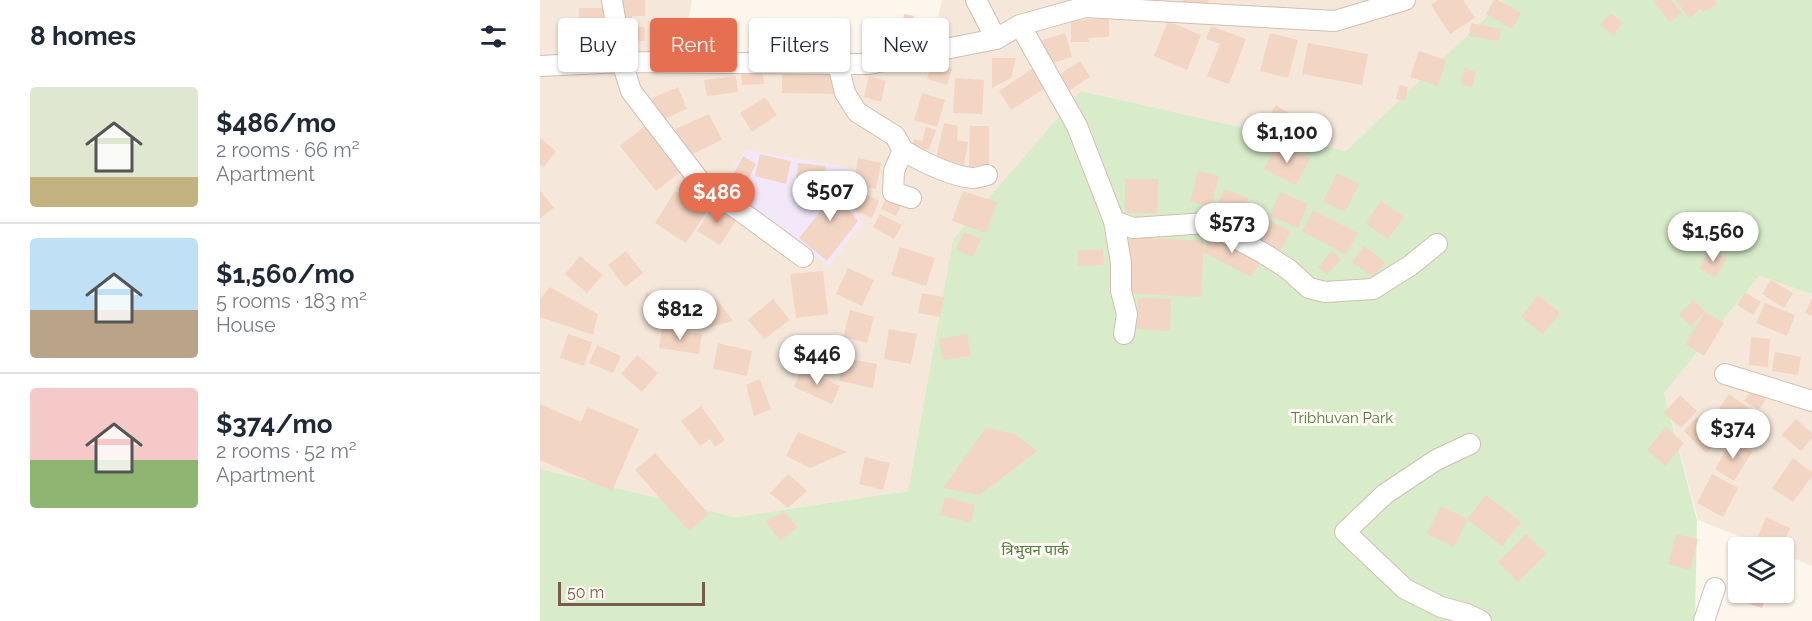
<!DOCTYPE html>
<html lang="en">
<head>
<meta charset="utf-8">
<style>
  :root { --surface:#fff; --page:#f6f6f7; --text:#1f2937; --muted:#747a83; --line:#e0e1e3; --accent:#e76f51 }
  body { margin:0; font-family:Raleway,"Noto Sans Devanagari",sans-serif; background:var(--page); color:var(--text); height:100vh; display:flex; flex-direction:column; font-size:22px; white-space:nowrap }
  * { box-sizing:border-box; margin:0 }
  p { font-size:20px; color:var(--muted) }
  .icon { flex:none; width:33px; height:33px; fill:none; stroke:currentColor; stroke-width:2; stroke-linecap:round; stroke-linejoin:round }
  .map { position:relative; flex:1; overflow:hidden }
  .panel { display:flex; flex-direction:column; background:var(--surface); width:540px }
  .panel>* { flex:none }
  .top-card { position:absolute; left:18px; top:18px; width:570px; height:54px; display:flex; gap:12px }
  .fabs { position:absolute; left:1188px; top:537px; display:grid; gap:12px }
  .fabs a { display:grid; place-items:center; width:66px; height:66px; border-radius:6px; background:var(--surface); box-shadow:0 2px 4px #0004; font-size:30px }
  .scale { position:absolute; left:18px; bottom:15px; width:147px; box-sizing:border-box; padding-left:6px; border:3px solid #7a5c4d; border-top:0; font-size:16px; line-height:21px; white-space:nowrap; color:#7a5c4d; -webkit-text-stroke:4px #fffaf3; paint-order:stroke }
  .price { position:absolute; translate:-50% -51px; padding:0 14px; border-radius:21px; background:#fff; color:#222; font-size:20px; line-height:39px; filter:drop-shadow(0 2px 3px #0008) }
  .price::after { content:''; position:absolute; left:50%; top:36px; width:18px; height:14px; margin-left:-9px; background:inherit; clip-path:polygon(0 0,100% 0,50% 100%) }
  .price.on { background:var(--accent); color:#fff }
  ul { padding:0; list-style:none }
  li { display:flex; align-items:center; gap:18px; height:150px; padding:0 30px }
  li+li { border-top:2px solid var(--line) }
  li span { display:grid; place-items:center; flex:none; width:168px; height:120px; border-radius:6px; color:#555 }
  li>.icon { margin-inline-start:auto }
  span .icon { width:72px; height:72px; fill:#fffc; stroke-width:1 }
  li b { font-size:26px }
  h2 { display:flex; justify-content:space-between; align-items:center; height:72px; padding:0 30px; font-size:26px }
  .tag { padding:0 21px; border-radius:6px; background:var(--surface); box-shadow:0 2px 4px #0004; font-size:21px; line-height:54px }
  .tag.on { background:var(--accent); color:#fff }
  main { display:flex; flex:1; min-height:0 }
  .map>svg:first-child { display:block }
  .residential { fill:#f5e8da }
  .education { fill:#f3e8fa }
  .green { fill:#d8ecc9 }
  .building { fill:#f3d5c3 }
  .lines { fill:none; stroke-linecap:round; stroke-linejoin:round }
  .street-casing { stroke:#d1beb0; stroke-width:22 }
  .street { stroke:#fff; stroke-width:20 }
  .labels { text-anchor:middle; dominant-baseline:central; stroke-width:6; stroke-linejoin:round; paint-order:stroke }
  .park-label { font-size:15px; fill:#537a41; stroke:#fffaf3 }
</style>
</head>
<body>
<main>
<section class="panel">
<h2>8 homes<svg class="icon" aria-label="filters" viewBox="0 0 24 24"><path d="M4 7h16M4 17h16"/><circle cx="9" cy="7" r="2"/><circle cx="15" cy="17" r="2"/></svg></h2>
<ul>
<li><span style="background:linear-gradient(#dfe7d0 75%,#c2b280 0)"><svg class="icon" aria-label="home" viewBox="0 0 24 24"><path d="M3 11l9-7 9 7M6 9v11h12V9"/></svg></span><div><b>$486/mo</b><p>2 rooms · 66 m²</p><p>Apartment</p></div></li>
<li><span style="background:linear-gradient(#bfe0f5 60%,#b9a48a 0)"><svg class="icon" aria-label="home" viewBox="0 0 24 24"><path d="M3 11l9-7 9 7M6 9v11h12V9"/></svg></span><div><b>$1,560/mo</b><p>5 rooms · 183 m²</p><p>House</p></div></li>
<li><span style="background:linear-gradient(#f6c9c9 60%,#8fb573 0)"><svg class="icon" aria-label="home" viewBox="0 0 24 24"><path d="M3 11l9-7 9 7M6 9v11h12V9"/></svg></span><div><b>$374/mo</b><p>2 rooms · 52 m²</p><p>Apartment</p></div></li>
</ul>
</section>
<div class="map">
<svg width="1272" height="621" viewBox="0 0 1272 621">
  <rect width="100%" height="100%" fill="#fdf6ec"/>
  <path class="residential" d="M0,0H152L140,62L391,52L402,0H964L806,151L541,91L413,239L368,491L195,517L0,469Z
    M1219,276L1272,294V566L1244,554V548L1226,547L1158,520L1124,393Z"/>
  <path class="education" d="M206,150L308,167L314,206L322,223L289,266L179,190Z"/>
  <path class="green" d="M964,0H1272V294L1219,276L1124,393L1157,520L1155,621H0V469L195,517L368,491L413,239L541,91L806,151Z"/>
  <path class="building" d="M81,0H105V16H92V28L105,27V41H81Z
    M643,0H669L666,9L642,3Z
    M898,0H923L935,18L910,34L891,5Z
    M954,0H958L981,13L972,29L946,14Z
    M1116,0H1131L1142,13L1130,22L1114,2Z
    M1136,0H1154L1158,5L1155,0H1175L1177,4L1163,12L1161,9L1149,18Z
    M39,8H67V42L39,41Z
    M1071,13L1083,23L1073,36L1060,25Z
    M364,14L374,16L373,21L388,23L384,49L359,44Z
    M569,19V37L548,38L549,42H531V20Z
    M336,21L353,25L349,47L331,43Z
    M628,21L661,35L647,70L614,56Z
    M931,23L961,29L959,41L929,36Z
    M671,26L706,39L689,84L667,76L680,44L666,39Z
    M525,33L532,57L504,66L497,42Z
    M730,33L758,40L748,78L720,71Z
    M768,43L828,54L822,85L762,74Z
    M879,51L906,60L898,86L870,77Z
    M452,58H476L471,78L452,88Z
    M540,61L550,77L527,92L516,77Z
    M392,62L412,69L407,85L387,79Z
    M924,68L936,71L932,87L921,84Z
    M492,69L505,88L471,110L459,91Z
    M242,71L294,72V94L242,93Z
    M223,73L224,84L202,85L201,74Z
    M196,76L198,92L167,96L164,80Z
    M329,76L346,81L341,102L324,97Z
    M415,78L444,80L442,114L413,113Z
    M860,85L868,87L865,101L856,99Z
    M138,87L147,109L122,120L112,98Z
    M382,93L405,100L397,127L374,120Z
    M225,97L237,115L212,132L200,113Z
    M736,105L767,125L753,147L722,127Z
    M169,114L182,140L148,156L135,129Z
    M404,123L418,126L417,140L428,142L424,165L396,158Z
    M106,125L142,171L116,191L80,146Z
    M430,126H449V167H429Z
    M386,127L396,130L389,149L382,151L372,146L374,139L382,141Z
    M0,138L16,151L4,167L0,165Z
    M737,142L770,159L756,185L724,169Z
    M220,154L251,161L246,184L215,176Z
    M203,156L216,164L200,197L185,190Z
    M318,158L341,163L336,189L314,185Z
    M258,163L286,166L284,184L256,181Z
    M658,171L679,176L671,207L650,201Z
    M797,173L819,184L805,212L783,202Z
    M301,175L307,208L318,221L287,261L259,238L288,202L289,176Z
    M585,179H618L617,213H585Z
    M684,189L708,198L698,225L673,215Z
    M0,190L14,208L0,218Z
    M135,191L167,211L146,243L115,223Z
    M423,191L457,202L446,233L412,221Z
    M321,192L339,201L332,218L314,210Z
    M349,192L363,200L356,216L341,209Z
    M740,192L768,204L758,228L730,216Z
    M841,201L864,217L848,239L825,223Z
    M175,203L198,218L180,245L157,231Z
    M773,210L818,233L806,255L762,231Z
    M340,214L362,225L354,239L333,227Z
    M725,217L751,232L740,251L714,235Z
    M673,231L722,259L711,277L663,252Z
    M424,232L441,239L433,257L416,250Z
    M589,237L664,241L661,297L587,293Z
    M824,246L845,262L833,278L812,262Z
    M360,247L395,258L386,286L351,275Z
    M1170,249L1187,259L1175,278L1159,268Z
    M538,250H563V265L538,266Z
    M86,251L103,273L85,287L68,265Z
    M792,251L801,259L787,275L778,267Z
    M40,256L63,275L47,293L25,274Z
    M308,268L334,280L322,306L296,294Z
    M283,271L288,314L256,318L250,274Z
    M1231,280L1253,293L1244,308L1222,294Z
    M10,287L58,314L53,335L0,317V299Z
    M106,292L144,300L141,320L102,313Z
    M1205,292L1221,302L1213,315L1197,305Z
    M382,293L404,297L400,317L378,313Z
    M998,295L1020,313L1003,334L981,317Z
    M176,298L193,321L167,328L156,306Z
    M598,298L631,299L630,331L597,329Z
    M1272,298V316L1265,313Z
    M233,299L250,320L224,339L208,320Z
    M1154,300L1165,312L1184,323L1164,356L1145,344L1165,312L1150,326L1139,314Z
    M1225,303L1255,315L1247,336L1216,323Z
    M310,310L334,317L327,343L303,337Z
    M122,328L162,334L159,354L119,348Z
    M349,329L377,334L371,364L344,359Z
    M28,334L52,342L44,366L20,358Z
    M427,334L431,356L403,360L399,339Z
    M1211,337L1230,339L1228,367L1209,365Z
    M178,343L212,351L207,376L173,369Z
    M57,345L81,356L73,373L49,363Z
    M1235,352L1261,357L1258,375L1232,371Z
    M97,355L118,373L102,392L81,374Z
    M304,358L337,364L333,388L299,381Z
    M262,368L300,386L292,404L254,387Z
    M220,379L231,409L214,416L206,385Z
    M1212,389L1226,398L1219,410L1204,401Z
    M1189,394L1216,413L1205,427L1179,408Z
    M1140,395L1157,411L1141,428L1124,413Z
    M0,404L41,422L47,407L99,429L72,491L0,460Z
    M161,406L185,440L175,447L170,439L160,446L141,421Z
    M1157,417L1179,439L1166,453L1144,431Z
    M1256,419L1272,433V438L1261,451L1242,435Z
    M1126,427L1144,443L1125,466L1107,450Z
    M446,428L475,434L497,451L440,495L403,488Z
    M258,432L307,452L270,468L246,456Z
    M1192,440L1212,452L1194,481L1175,469Z
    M115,453L169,514L149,531L95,470Z
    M325,457L350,463L343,490L319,484Z
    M1253,458L1272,472V476L1253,502L1232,488Z
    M248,474L267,491L248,508L230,493Z
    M1172,474L1198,488L1183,517L1157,503Z
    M946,495L981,522L962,546L927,519Z
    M405,497L435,505L431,523L400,515Z
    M901,506L927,519L914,547L887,534Z
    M244,512L258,527L240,541L225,521Z
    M1226,517L1250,528L1242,548H1225L1215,543Z
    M986,534L1006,554L978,582L958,562Z
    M1136,534L1158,539L1150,570L1128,564Z
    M1198,582V592H1227L1222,608L1193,598Z"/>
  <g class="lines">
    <g class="street-casing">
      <path id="street" d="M72,0L82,62L91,91L165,188L199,210L263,257
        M436,0L456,39
        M480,25L537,126L574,221L593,228L667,223L723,253L748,269L769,288L785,292L833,289L871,265L897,244
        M298,64L305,93L317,112L355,136L363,150L354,171L353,192L371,198
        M0,66L82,62L329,64L456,39L480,25L545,7L795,21L865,0
        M363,150C380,161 413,177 433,178C438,178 443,176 447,175
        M574,221L581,263V291L587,314L584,334
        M1185,374L1272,401
        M930,444L896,460L845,494L805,532L865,589L901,607L927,614L941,621
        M1164,621L1175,588"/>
    </g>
    <use href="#street" class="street"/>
  </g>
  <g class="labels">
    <g class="park-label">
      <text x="802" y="418">Tribhuvan Park</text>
      <text x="495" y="550">त्रिभुवन पार्क</text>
    </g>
  </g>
</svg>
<div class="fabs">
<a><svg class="icon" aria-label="layers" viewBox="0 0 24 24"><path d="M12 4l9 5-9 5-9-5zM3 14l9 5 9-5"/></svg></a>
</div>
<div class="scale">50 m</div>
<b class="price" style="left:747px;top:164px">$1,100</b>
<b class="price" style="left:290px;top:222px">$507</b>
<b class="price on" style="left:177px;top:224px">$486</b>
<b class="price" style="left:692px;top:254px">$573</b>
<b class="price" style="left:1173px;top:263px">$1,560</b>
<b class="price" style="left:140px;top:341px">$812</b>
<b class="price" style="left:277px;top:386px">$446</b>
<b class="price" style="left:1193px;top:460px">$374</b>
<div class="top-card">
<a class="tag">Buy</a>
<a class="tag on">Rent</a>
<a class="tag">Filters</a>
<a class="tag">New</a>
</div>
</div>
</main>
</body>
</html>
